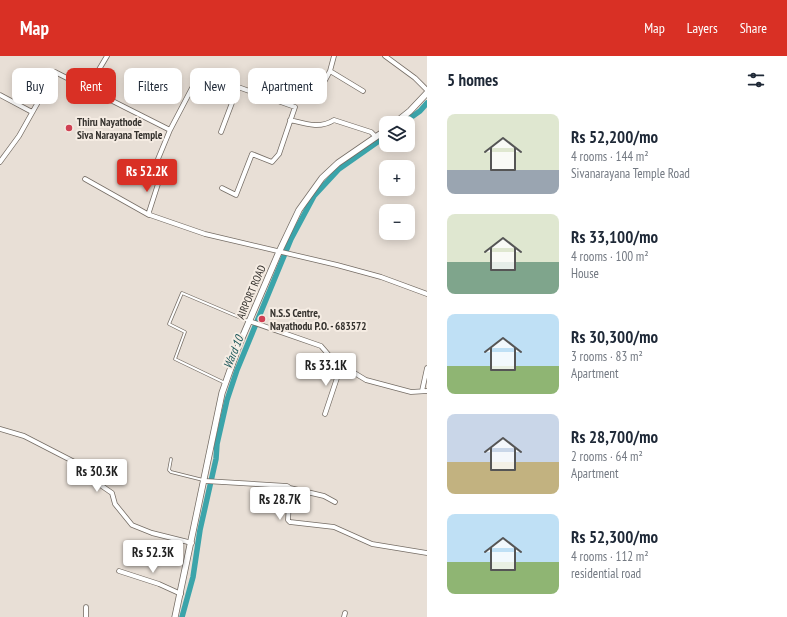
<!DOCTYPE html>
<html lang="en">
<head>
<meta charset="utf-8">
<style>
  :root { --surface:#fff; --page:#f6f6f7; --text:#1f2937; --muted:#747a83; --accent:#d93025 }
  body { margin:0; font-family:"PT Sans Narrow",sans-serif; background:var(--page); color:var(--text); height:100vh; display:flex; flex-direction:column; font-size:15px; white-space:nowrap }
  * { box-sizing:border-box; margin:0 }
  p { font-size:13px; color:var(--muted) }
  .icon { flex:none; width:22px; height:22px; fill:none; stroke:currentColor; stroke-width:2; stroke-linecap:round; stroke-linejoin:round }
  .map { position:relative; flex:1; overflow:hidden }
  .details { display:flex; flex-direction:column; background:var(--surface); width:360px }
  .details>* { flex:none }
  .guide { position:absolute; left:12px; top:12px; width:355px; height:36px; display:flex; gap:8px }
  .tools { position:absolute; left:379px; top:60px; display:grid; gap:8px }
  .tools a { display:grid; place-items:center; width:36px; height:36px; border-radius:8px; background:var(--surface); box-shadow:0 2px 10px #0003; font-size:20px }
  .price { position:absolute; translate:-50% -34px; padding:0 9px; border-radius:4px; background:#fff; color:#222; font-size:13px; line-height:26px; filter:drop-shadow(0 1px 2px #0008) }
  .price::after { content:''; position:absolute; left:50%; top:24px; width:12px; height:9px; margin-left:-6px; background:inherit; clip-path:polygon(0 0,100% 0,50% 100%) }
  .price.current { background:var(--accent); color:#fff }
  ul { padding:0; list-style:none }
  li { display:flex; align-items:center; gap:12px; height:100px; padding:0 20px }
  li span { display:grid; place-items:center; flex:none; width:112px; height:80px; border-radius:8px; color:#555 }
  li>.icon { margin-inline-start:auto }
  span .icon { width:48px; height:48px; fill:#fffc; stroke-width:1 }
  li b { font-size:17px }
  h2 { display:flex; justify-content:space-between; align-items:center; height:48px; padding:0 20px; font-size:17px }
  .tag { padding:0 14px; border-radius:8px; background:var(--surface); box-shadow:0 2px 10px #0003; font-size:14px; line-height:36px }
  .tag.current { background:var(--accent); color:#fff }
  header { display:flex; align-items:center; gap:24px; box-sizing:border-box; height:56px; padding:0 20px; background:var(--accent); color:#fff }
  header strong { font-size:19px }
  nav { display:flex; gap:22px; margin-inline-start:auto; font-size:14px }
  main { display:flex; flex:1; min-height:0 }
  .map>svg:first-child { display:block }
  .lines { fill:none; stroke-linecap:round; stroke-linejoin:round }
  .canal { stroke:#3ba4aa; stroke-width:5.5 }
  .service-casing { stroke:#756d65; stroke-width:3.5 }
  .minor-casing { stroke:#756d65; stroke-width:5.5 }
  .secondary-casing { stroke:#756d65; stroke-width:7 }
  .service { stroke:#fff; stroke-width:2 }
  .minor { stroke:#fff; stroke-width:4 }
  .secondary { stroke:#fff; stroke-width:5.5 }
  .poi-dot { fill:#d04053; stroke:#f5ece3; stroke-width:1.5 }
  .labels { text-anchor:middle; dominant-baseline:central; stroke-width:4; stroke-linejoin:round; paint-order:stroke }
  .poi-label { font-size:11px; font-weight:bold; fill:#35322e; stroke:#f5ece3; text-anchor:start }
  .street-label { font-size:11px; fill:#35322e; stroke:#f5ece3 }
  .water-label { font-size:12px; font-style:italic; fill:#185457; stroke:#f5ece3 }
</style>
</head>
<body>
<header>
<strong>Map</strong>
<nav><a>Map</a><a>Layers</a><a>Share</a></nav>
</header>
<main>
<div class="map">
<svg width="427" height="561" viewBox="0 0 427 561">
  <rect width="100%" height="100%" fill="#e8dfd6"/>
  <g class="lines">
    <path class="canal" d="M403,67L420,55L427,47
      M182,561L193,521L200,474L216,403L217,388L227,344L237,314L277,217L291,183L314,140L339,113L386,80"/>
    <g class="service-casing">
      <path id="service" d="M225,327L175,303L185,276L169,268L182,237L248,265
        M171,403L169,414L171,416L203,424"/>
    </g>
    <g class="minor-casing">
      <path id="minor" d="M385,0L415,22L427,34
        M330,15L334,0
        M88,32L107,0
        M0,39L32,56
        M314,45L330,15L363,35
        M290,64C306,68 320,73 334,64L371,76L376,81
        M170,74L192,32L204,15
        M221,76L238,31L295,51L279,98L272,106L252,98L236,139L222,132
        M0,106L19,80L55,16L170,74L158,103V128L149,156L150,159L205,178L337,209L381,221L427,238
        M85,123L149,159
        M249,265L321,290L333,304L366,324L411,336L427,335
        M422,335L427,312
        M325,358L341,310
        M0,373L24,380L92,415L96,426L112,437L115,448L132,469L152,477L192,487
        M205,425L287,430L290,432L288,464L290,466L334,471L372,488L427,497
        M290,432L324,440L335,446
        M119,515L159,528L181,538
        M86,561V551
        M344,561L345,557"/>
    </g>
    <g class="secondary-casing">
      <path id="secondary" d="M395,67L410,55L427,37
        M175,561L222,337L239,289L279,196L299,154L322,122L338,107L386,74"/>
    </g>
    <use href="#service" class="service"/>
    <use href="#minor" class="minor"/>
    <use href="#secondary" class="secondary"/>
  </g>
  <g class="poi-dot">
    <circle cx="69" cy="72" r="4"/>
    <circle cx="262" cy="263" r="4"/>
  </g>
  <g class="labels">
    <g class="poi-label">
      <text x="77" y="66">Thiru Nayathode<tspan x="77" dy="13">Siva Narayana Temple</tspan></text>
      <text x="270" y="257">N.S.S Centre,<tspan x="270" dy="13">Nayathodu P.O. - 683572</tspan></text>
    </g>
    <g class="street-label">
      <text transform="translate(251 236) rotate(-67)">AIRPORT ROAD</text>
    </g>
    <g class="water-label">
      <text transform="translate(233 296) rotate(-68)">Ward 10</text>
    </g>
  </g>
</svg>
<div class="tools">
<a><svg class="icon" aria-label="layers" viewBox="0 0 24 24"><path d="M12 4l9 5-9 5-9-5zM3 14l9 5 9-5"/></svg></a>
<a>+</a>
<a>−</a>
</div>
<b class="price current" style="left:147px;top:137px">Rs 52.2K</b>
<b class="price" style="left:326px;top:331px">Rs 33.1K</b>
<b class="price" style="left:97px;top:437px">Rs 30.3K</b>
<b class="price" style="left:280px;top:465px">Rs 28.7K</b>
<b class="price" style="left:153px;top:518px">Rs 52.3K</b>
<div class="guide">
<a class="tag">Buy</a>
<a class="tag current">Rent</a>
<a class="tag">Filters</a>
<a class="tag">New</a>
<a class="tag">Apartment</a>
</div>
</div>
<section class="details">
<h2>5 homes<svg class="icon" aria-label="filters" viewBox="0 0 24 24"><path d="M4 7h16M4 17h16"/><circle cx="9" cy="7" r="2"/><circle cx="15" cy="17" r="2"/></svg></h2>
<ul>
<li><span style="background:linear-gradient(#dfe7d0 70%,#9aa5b1 0)"><svg class="icon" aria-label="home" viewBox="0 0 24 24"><path d="M3 11l9-7 9 7M6 9v11h12V9"/></svg></span><div><b>Rs 52,200/mo</b><p>4 rooms · 144 m²</p><p>Sivanarayana Temple Road</p></div></li>
<li><span style="background:linear-gradient(#dfe7d0 60%,#7fa58c 0)"><svg class="icon" aria-label="home" viewBox="0 0 24 24"><path d="M3 11l9-7 9 7M6 9v11h12V9"/></svg></span><div><b>Rs 33,100/mo</b><p>4 rooms · 100 m²</p><p>House</p></div></li>
<li><span style="background:linear-gradient(#bfe0f5 65%,#8fb573 0)"><svg class="icon" aria-label="home" viewBox="0 0 24 24"><path d="M3 11l9-7 9 7M6 9v11h12V9"/></svg></span><div><b>Rs 30,300/mo</b><p>3 rooms · 83 m²</p><p>Apartment</p></div></li>
<li><span style="background:linear-gradient(#c9d6e8 60%,#c2b280 0)"><svg class="icon" aria-label="home" viewBox="0 0 24 24"><path d="M3 11l9-7 9 7M6 9v11h12V9"/></svg></span><div><b>Rs 28,700/mo</b><p>2 rooms · 64 m²</p><p>Apartment</p></div></li>
<li><span style="background:linear-gradient(#bfe0f5 60%,#8fb573 0)"><svg class="icon" aria-label="home" viewBox="0 0 24 24"><path d="M3 11l9-7 9 7M6 9v11h12V9"/></svg></span><div><b>Rs 52,300/mo</b><p>4 rooms · 112 m²</p><p>residential road</p></div></li>
</ul>
</section>
</main>
</body>
</html>
